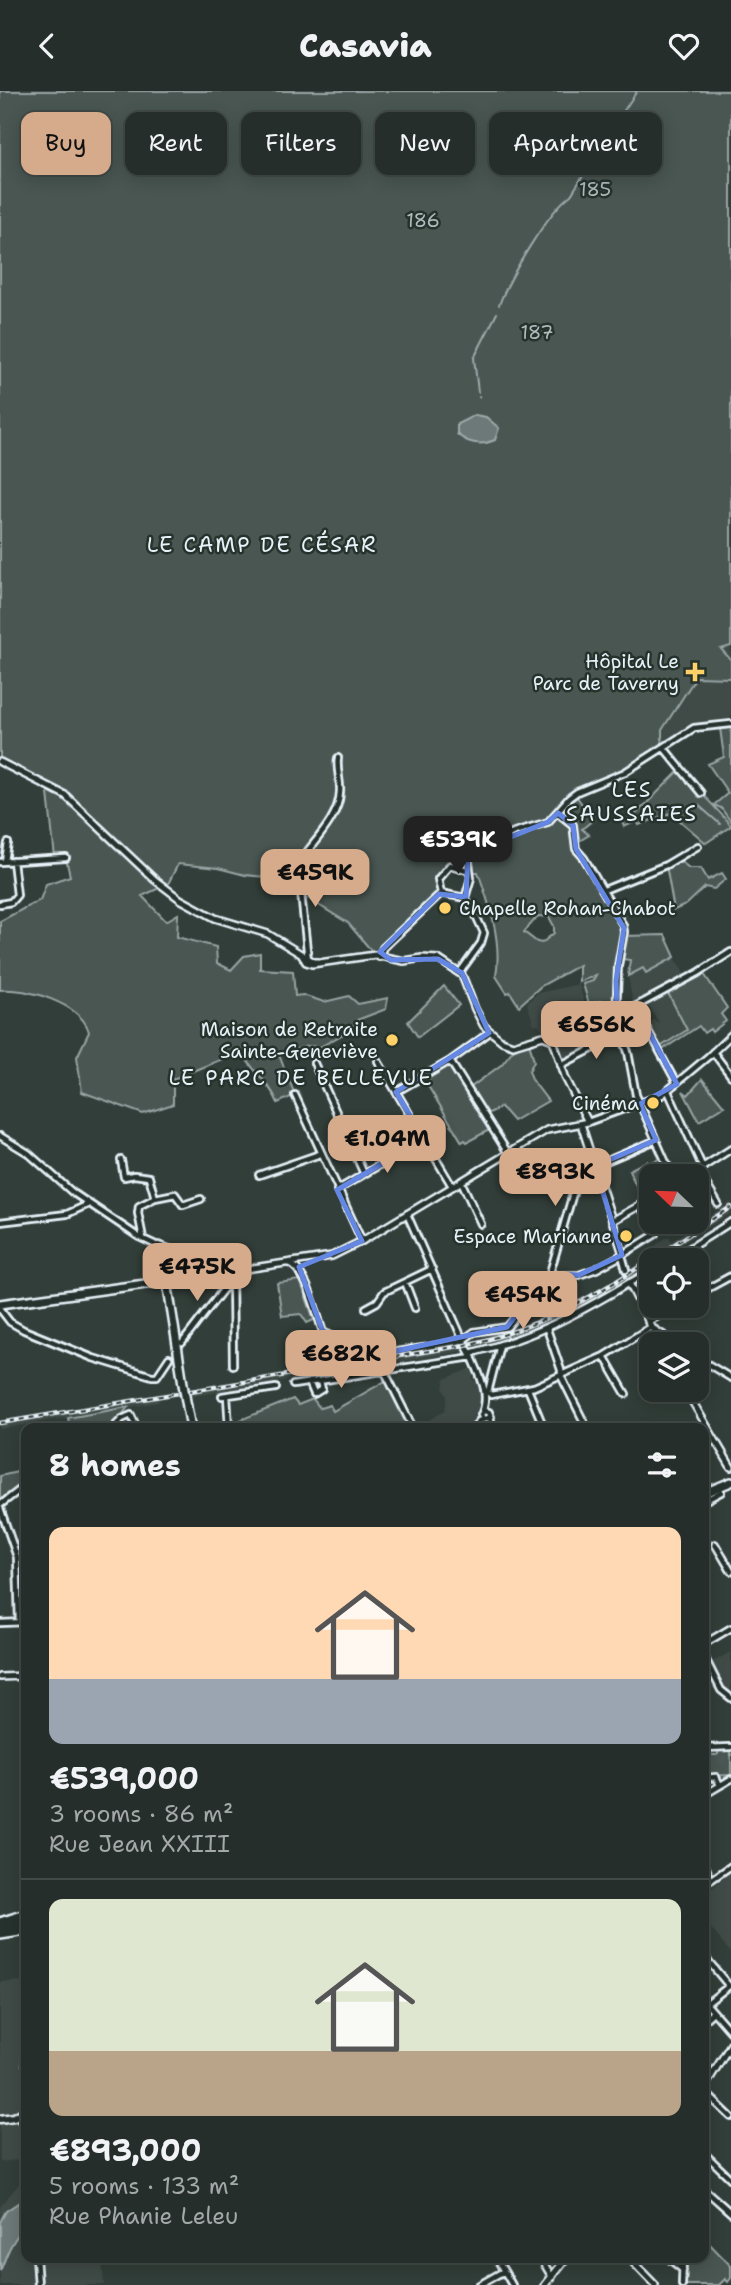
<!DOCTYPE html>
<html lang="en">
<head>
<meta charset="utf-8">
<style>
  :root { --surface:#262e2b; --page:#323a37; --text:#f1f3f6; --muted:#a4a8a9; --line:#424a47; --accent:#d6ab8b }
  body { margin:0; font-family:"Shantell Sans",sans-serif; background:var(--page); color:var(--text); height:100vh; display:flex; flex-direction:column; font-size:26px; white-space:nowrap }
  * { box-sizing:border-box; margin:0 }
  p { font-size:23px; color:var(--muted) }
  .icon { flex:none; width:38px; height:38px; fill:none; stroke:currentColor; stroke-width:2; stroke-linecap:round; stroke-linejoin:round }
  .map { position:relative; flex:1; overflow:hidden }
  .details { position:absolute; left:21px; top:1332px; width:688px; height:840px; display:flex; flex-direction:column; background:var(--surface); border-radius:14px; box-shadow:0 4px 18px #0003,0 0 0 2px var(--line) }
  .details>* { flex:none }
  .top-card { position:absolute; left:21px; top:21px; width:690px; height:63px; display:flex; gap:14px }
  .needle { width:46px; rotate:293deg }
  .fabs { position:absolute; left:639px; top:1073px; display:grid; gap:14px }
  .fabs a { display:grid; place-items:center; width:70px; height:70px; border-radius:14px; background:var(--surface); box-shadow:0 4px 18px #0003,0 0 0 2px var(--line); font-size:35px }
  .price { position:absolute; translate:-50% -60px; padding:0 16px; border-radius:14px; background:var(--accent); color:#111; font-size:23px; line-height:46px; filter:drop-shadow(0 2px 4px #0008) }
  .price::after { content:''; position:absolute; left:50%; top:42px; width:21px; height:16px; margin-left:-10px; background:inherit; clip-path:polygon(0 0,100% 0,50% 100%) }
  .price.on { background:#222; color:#fff }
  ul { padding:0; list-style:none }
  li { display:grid; align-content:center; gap:14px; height:371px; padding:0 28px }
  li+li { border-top:2px solid var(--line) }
  li span { display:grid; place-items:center; height:217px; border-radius:14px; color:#555 }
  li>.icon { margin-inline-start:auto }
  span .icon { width:126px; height:126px; fill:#fffc; stroke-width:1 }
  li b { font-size:30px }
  h2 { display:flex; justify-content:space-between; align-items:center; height:84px; padding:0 28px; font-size:30px }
  .pill { padding:0 24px; border-radius:14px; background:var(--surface); box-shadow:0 4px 18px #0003,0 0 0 2px var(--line); font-size:24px; line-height:63px }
  .pill.on { background:var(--accent); color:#111 }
  header { display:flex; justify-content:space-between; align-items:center; height:91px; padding:0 28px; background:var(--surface); font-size:32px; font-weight:800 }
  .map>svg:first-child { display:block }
  .built { fill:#3f4b46 }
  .green { fill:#495651; stroke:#98a4a4; stroke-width:2; fill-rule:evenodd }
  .water { fill:#6d7978; stroke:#9ea9ab; stroke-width:2 }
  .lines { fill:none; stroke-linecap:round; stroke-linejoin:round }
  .stream { stroke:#9ea9ab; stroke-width:2 }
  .motorway-tunnel { stroke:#4d5956; stroke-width:9; stroke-dasharray:9 4.5; stroke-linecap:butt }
  .pedestrian-casing { stroke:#e8f1f8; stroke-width:9 }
  .minor-casing { stroke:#e8f1f8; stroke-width:10 }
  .tertiary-casing { stroke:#e8f1f8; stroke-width:10 }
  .secondary-casing { stroke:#e8f1f8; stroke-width:11 }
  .primary-casing { stroke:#e8f1f8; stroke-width:12 }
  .motorway-casing { stroke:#e8f1f8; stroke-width:14 }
  .pedestrian { stroke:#26332d; stroke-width:3.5 }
  .minor { stroke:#26332d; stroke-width:4.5 }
  .tertiary { stroke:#26332d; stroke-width:5 }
  .secondary { stroke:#26332d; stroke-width:6 }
  .primary { stroke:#26332d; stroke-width:7 }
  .motorway { stroke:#26332d; stroke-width:9 }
  .rail-casing { stroke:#e8f1f8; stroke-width:4.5 }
  .rail { stroke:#26332d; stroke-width:2; stroke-dasharray:5; stroke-linecap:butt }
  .primary-bridge-casing { stroke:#e8f1f8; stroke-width:12; stroke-linecap:butt }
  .primary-bridge { stroke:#26332d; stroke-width:7 }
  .marked { fill:none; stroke:#6487e3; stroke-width:5; stroke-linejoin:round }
  .poi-dot { fill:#ffd166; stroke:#26332d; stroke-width:2.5 }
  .labels { text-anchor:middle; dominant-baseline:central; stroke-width:5; stroke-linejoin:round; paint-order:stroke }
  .park-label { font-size:19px; fill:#b0bbbe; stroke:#26332d }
  .poi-label { font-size:19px; fill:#e8f1f8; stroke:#26332d; text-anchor:end }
  .neighbourhood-label { font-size:21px; letter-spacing:2px; fill:#e8f1f8; stroke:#26332d }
</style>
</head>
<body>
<header><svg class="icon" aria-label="back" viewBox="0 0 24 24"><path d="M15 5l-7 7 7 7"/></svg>Casavia<svg class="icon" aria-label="heart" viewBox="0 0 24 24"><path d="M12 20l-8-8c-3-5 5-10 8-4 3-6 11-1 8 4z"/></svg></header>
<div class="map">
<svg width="731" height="2194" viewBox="0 0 731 2194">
  <rect width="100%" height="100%" fill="#323e39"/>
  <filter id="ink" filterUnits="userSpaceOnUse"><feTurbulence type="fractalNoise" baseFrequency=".0143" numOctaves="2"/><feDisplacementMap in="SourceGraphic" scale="14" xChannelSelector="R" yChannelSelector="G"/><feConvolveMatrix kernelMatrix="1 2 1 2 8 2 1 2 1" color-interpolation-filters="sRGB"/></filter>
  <g filter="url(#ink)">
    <path class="built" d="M731,519V627L691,634L653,658L656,629Z
      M675,866L685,885L633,913L628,885L643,877L646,882Z
      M579,893L588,925L597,941L593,943L597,954L563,971L552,942L544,943L538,933L534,934L527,912L538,902Z
      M666,898L687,939L660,956L648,932L655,929L657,932L659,931L644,909Z
      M731,1111V1122L669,1161L666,1168L664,1166L661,1169H651V1175L577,1218L540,1237L472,1258L469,1252L522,1238L557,1222L635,1176L645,1166L655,1162L657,1159L655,1155L664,1148L669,1146L672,1150Z
      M461,1253L464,1260L188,1306L187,1298Z
      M472,1277L475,1283L472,1287L474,1290L479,1291L480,1295L478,1296L483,1304L471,1337H415L445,1320L447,1305L443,1297L445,1288Z
      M158,1305L159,1311L0,1338V1330Z
      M731,1561V1602L723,1597L710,1572Z
      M731,1781V1862L704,1829V1804Z
      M26,1890V2068L0,2071V1891Z
      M26,2084V2166L102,2167L104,2194H0V2116Z"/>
    <path class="green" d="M0,0H731V555L721,558L731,569V587L696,586L662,639V654L654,659L650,664H646L645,669L575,703L593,729L582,738L589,744L576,752V758L623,834L618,913L606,915L605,913L601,914L600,910L589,913L583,893L593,890L596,884L579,891V874L541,895L519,915L510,901L507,902L496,885C502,850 490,815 478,781H471L468,763L474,760L468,750L453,759L459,768L451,772L439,785V802L375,864L348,832L274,787L245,784L218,777L178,773L166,797L157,798L142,805L166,830L178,823L177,846L216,856L217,872L231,879L244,865L260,862V878L293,880L295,905L303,904L324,911L349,905L358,913L388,907L386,918L357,929L352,938L320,956L308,955L279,964L295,1004L278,1012C268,988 251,981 242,960L173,988V1013L143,1023L82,1001L77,966L89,941C82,913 26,896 0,899V830L40,809L46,793L70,785L66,768L55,767L47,693L0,671ZM538,825L549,826L554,835V842L542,852L537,851L524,841Z
      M731,635V731L721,717L714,714L728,702L708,673L724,666L720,637Z
      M680,679C696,699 716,715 731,735L706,752L671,722L639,734L637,730L624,736L622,731L635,724Z
      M678,768L689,777H701L708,789L722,782L726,788L714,798L705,796L686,814L674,819L666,774Z
      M665,844L675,866L646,882L643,877L628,885L630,869L622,868L624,845Z
      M704,883L727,917L721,923L726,930L712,941L710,938L704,942L699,935L662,959L660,956L687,939L668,902Z
      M444,895L459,914L418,946L408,931Z
      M529,951L534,970L529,980L533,990L548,1010L513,1030L501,1016L483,1025L491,1038L467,1051L465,1049L462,1051L425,990L451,974L467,999L501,974L513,959Z
      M702,988L724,1015L699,1030L683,1000L688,1004Z
      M661,1067L670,1085H651V1105L643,1110L629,1079L647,1070L649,1072Z
      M300,1189L314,1229L307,1232L301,1223L282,1225L277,1192Z
      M389,1288L411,1337H243L240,1329L293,1308L298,1314L313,1308L320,1317L330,1314L333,1320Z
      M128,1316L112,1337H70L68,1327Z
      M26,1379V1391L0,1411V1385Z
      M731,1656V1684L704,1685V1664H718V1657Z
      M704,2147L731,2175V2187L728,2191L725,2188L719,2194H686L687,2167L704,2166Z"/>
    <path class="water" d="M475,324L486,326L499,337L495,349C481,355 468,353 457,343V333Z
      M24,2108H26L23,2117C31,2130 19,2141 12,2153C7,2161 4,2171 0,2180V2131L6,2120Z"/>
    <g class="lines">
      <path class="stream" d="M613,36L637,0
        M499,214C509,187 548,120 571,104L611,40
        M478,301L474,267L497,222
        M479,305V306
        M697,713L720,733"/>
      <path class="motorway-tunnel" d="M704,1669L731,1668"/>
      <g class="pedestrian-casing">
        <path id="pedestrian" d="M635,915L659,959
          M621,942L644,932
          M658,958L676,991"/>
      </g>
      <g class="minor-casing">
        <path id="minor" d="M664,657L701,702
          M558,722L573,734L576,758L584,767L623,834L624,841L618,875L616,928L628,961L636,1004L672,1085
          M5,770L8,752
          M0,771L66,767
          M604,799L666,774L698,755
          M441,802L465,807L472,816L484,842L481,852L460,881
          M441,802L438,788L450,774L470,780
          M465,807L471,787L468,763L514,741L548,731L569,707L577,701L625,681L694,637L731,633
          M0,813L11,811L17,804L13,770
          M379,866L383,857L441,802
          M308,869L298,773C312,752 339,728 340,701C341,689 336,679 338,667
          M618,925L698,882L731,861
          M713,961L731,985
          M378,970L452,1095
          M450,970L508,1062
          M314,972L364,1083
          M561,974L600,954L623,947
          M668,1000L703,1077
          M396,1001L450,970L490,941
          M295,1004L362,1150
          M588,1031L662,1004L710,964
          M0,1045L28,1062L72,1101L139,1146L154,1153L162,1162L167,1190
          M121,1069L124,1086L134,1084L149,1086L155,1107
          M595,1075L656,1049
          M698,1079L718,1113
          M259,1084L320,1063
          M461,1090L481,1133
          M337,1099L424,1048
          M407,1123L463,1249
          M0,1131L67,1123L89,1113
          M143,1147L138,1122L139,1115L155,1107L175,1103L183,1114L201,1108
          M158,1154L220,1176
          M671,1169L731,1131
          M626,1179L622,1164L656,1143L640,1114
          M232,1180L233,1274
          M549,1185L576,1092L589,1074L594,1072
          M405,1191L415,1217
          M629,1192L651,1180
          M696,1204L731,1185
          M366,1217L377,1211L384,1201L432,1178
          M0,1218L10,1231L24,1239L93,1267L152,1285H157L169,1267
          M648,1231L677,1214
          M547,1238L561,1279V1285L587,1337
          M182,1252L232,1187
          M604,1265L626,1303
          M696,1266L731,1287
          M384,1279L413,1337
          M309,1291L314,1303L322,1298L320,1290
          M293,1294L472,1266C480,1285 491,1304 481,1324L483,1328
          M528,1298L544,1337
          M486,1300L491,1304L534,1296L604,1265L651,1236L677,1253
          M488,1301L500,1254
          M222,1305L276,1297
          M227,1305L229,1337
          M490,1327L493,1337
          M113,1337L122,1328L131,1324L137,1337
          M474,1337L479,1330L491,1326L489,1321L484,1320
          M704,1410L721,1401
          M0,1414L26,1394
          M0,1417L17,1466L19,1531
          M715,1453L731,1480
          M0,1532L26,1531
          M704,1553L731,1537
          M704,1565L721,1599L731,1607
          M704,1657L731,1656
          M704,1687L716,1686L720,1694
          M704,1704L731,1688
          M704,1772L711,1789L731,1775
          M704,1868L705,1866L729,1895L706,1913
          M704,1910L731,1941
          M704,1929L713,1921
          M25,1945L26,1973
          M704,2000L731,2026
          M704,2062L731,2088
          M704,2098L731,2122
          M36,2166L38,2194
          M540,2166L552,2186
          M667,2166L683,2179
          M504,2180L512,2194
          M479,2194L504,2180L498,2170L505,2166
          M682,2194L683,2166"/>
      </g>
      <g class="tertiary-casing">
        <path id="tertiary" d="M0,671L65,704L155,789L180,808L215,827L268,843L314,871H318
          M710,964L731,944
          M689,1085L731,1058
          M612,1130L651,1108
          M289,1172C308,1181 316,1222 323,1241L361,1258L382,1263L450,1253L463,1249L474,1241L507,1236L549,1185L579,1184L596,1178L622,1164V1160L581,1033
          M167,1190L332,1165L362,1150L547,1039L588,1031L566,988L553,949L543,945L513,954L502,950L484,935L475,918L462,884L438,868L422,867L404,870L375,864L312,873L306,871L301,863
          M463,1249L472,1266
          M471,1262C532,1247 576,1224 629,1192L660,1253
          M685,1298L731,1376
          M0,1586L26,1585
          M704,1997L731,1953
          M628,2166L655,2194
          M545,2194L567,2166"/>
      </g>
      <g class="secondary-casing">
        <path id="secondary" d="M26,2017L20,2027L26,2037
          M0,2028L14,2026L21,2022"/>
      </g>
      <g class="primary-casing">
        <path id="primary" d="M0,1213L167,1190L183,1293
          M187,1316L191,1337
          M704,1402L731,1391"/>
      </g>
      <g class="motorway-casing">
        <path id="motorway" d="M0,1832L26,1824
          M0,1836L26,1833
          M0,1843L26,1839"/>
      </g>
      <use href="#pedestrian" class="pedestrian"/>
      <use href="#minor" class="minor"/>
      <use href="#tertiary" class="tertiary"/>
      <use href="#secondary" class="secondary"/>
      <use href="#primary" class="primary"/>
      <use href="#motorway" class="motorway"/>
      <g class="rail-casing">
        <path id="rail" d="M0,1332L465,1254C566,1233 646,1171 731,1116"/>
      </g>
      <use href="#rail" class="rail"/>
      <g class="primary-bridge-casing">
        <path id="primary-bridge" d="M183,1293L187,1316"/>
      </g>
      <use href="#primary-bridge" class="primary-bridge"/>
    </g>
  </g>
  <path class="marked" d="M558,722L573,734L576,758L624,837L616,890L618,943L644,932L677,993L640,1013L656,1049L595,1075L622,1164L579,1184L549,1183L507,1236L382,1263L323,1241L299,1176L362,1150L337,1099L424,1048L396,1001L489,942L462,882L438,868L391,869L380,861L439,803L466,806L468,763L548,731Z"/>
  <g class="poi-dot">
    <path d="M691.5 570.5h7v7h7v7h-7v7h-7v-7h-7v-7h7z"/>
    <circle cx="445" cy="817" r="7"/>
    <circle cx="392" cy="949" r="7"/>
    <circle cx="653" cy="1012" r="7"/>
    <circle cx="626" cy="1145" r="7"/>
  </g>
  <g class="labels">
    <g class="park-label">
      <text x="595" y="98">185</text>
      <text x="423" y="129">186</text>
      <text x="537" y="241">187</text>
    </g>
    <g class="poi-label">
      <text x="679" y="570">Hôpital Le<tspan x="679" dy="22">Parc de Taverny</tspan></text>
      <text x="459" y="817" text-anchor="start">Chapelle Rohan-Chabot</text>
      <text x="378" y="938">Maison de Retraite<tspan x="378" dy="22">Sainte-Geneviève</tspan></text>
      <text x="639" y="1012">Cinéma</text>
      <text x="612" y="1145">Espace Marianne</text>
    </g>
    <g class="neighbourhood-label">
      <text x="262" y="454">LE CAMP DE CÉSAR</text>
      <text x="632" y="699">LES<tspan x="632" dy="24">SAUSSAIES</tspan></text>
      <text x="301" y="987">LE PARC DE BELLEVUE</text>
    </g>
  </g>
</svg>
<div class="fabs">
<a><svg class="needle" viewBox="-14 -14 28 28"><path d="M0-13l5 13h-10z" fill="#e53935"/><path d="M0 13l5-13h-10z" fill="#a4a8a9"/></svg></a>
<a><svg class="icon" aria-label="locate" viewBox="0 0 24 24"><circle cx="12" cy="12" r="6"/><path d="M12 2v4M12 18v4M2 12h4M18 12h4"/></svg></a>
<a><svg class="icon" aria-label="layers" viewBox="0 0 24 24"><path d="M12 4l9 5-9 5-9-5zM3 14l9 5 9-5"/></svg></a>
</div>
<b class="price on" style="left:458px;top:785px">€539K</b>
<b class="price" style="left:315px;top:818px">€459K</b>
<b class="price" style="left:596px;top:970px">€656K</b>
<b class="price" style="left:387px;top:1084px">€1.04M</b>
<b class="price" style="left:555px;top:1117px">€893K</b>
<b class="price" style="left:197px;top:1212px">€475K</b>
<b class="price" style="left:523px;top:1240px">€454K</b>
<b class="price" style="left:341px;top:1299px">€682K</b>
<div class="top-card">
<a class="pill on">Buy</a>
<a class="pill">Rent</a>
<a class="pill">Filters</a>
<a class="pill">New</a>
<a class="pill">Apartment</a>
</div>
<section class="details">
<h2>8 homes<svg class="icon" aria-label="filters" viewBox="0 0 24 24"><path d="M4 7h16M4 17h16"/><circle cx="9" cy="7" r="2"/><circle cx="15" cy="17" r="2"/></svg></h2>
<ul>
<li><span style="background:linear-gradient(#ffd9b3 70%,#9aa5b1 0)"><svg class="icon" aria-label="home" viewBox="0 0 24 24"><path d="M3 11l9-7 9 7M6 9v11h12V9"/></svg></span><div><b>€539,000</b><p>3 rooms · 86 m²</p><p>Rue Jean XXIII</p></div></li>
<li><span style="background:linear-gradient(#dfe7d0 70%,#b9a48a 0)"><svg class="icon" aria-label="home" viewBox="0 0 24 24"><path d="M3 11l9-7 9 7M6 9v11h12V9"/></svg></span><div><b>€893,000</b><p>5 rooms · 133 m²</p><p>Rue Phanie Leleu</p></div></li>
</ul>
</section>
</div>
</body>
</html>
